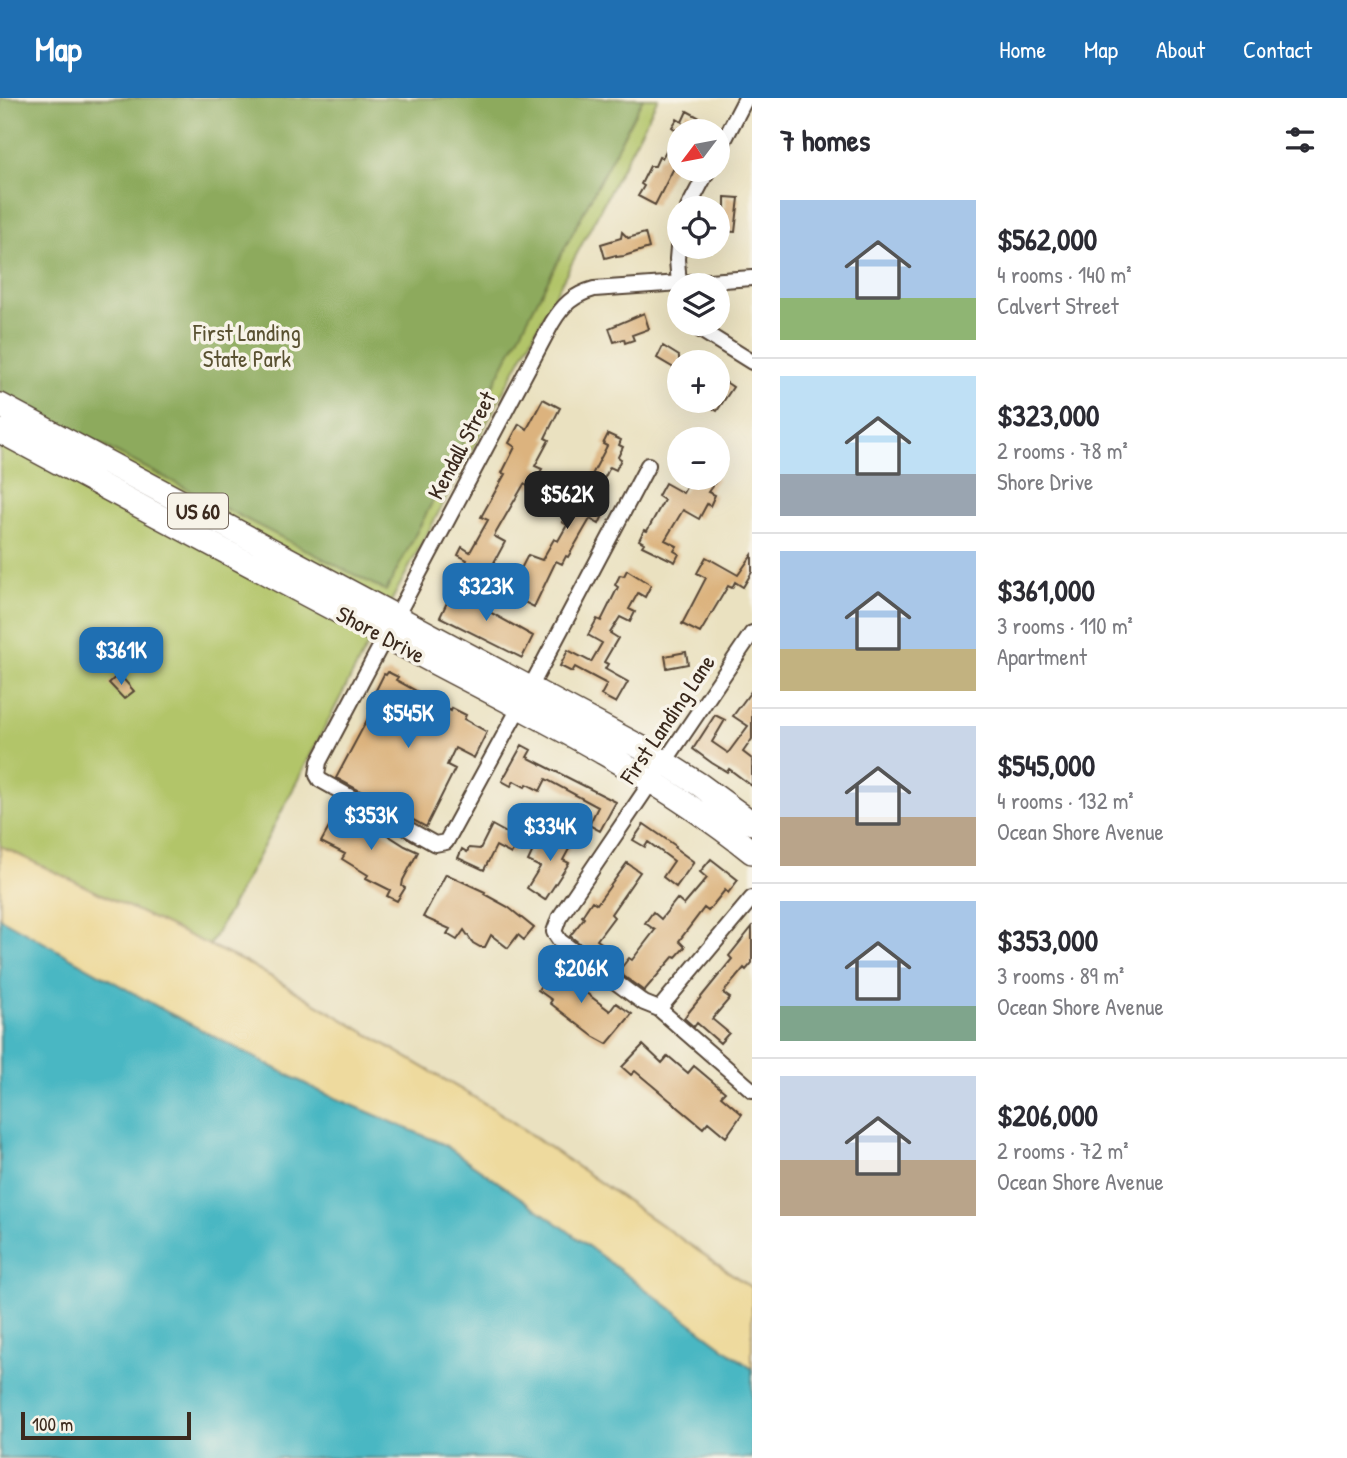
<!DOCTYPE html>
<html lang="en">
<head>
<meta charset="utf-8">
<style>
  :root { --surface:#fff; --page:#f7f7f7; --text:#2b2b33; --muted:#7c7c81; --line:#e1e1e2; --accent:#1f6fb2 }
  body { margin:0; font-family:"Patrick Hand",sans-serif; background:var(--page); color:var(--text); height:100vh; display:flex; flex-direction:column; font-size:26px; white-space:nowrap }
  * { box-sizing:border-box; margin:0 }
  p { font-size:23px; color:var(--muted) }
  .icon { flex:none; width:38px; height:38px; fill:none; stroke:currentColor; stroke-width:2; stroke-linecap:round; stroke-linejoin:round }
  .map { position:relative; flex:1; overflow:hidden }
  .details { display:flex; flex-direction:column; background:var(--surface); width:595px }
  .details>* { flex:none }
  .needle { width:46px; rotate:238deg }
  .tools { position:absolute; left:667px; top:21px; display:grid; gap:14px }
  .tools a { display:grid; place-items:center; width:63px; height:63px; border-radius:50%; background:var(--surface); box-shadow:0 7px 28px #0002; font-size:35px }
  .scale { position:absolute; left:21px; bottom:18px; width:170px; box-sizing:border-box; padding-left:7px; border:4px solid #3b2a1e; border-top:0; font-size:19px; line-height:24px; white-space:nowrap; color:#3b2a1e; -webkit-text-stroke:5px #f7f3e8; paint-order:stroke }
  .price { position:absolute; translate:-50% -60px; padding:0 16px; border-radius:14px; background:var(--accent); color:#fff; font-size:23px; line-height:46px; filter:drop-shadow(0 2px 4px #0008) }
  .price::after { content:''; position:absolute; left:50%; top:42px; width:21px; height:16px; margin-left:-10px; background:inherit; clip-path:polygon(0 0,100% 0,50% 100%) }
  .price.current { background:#222; color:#fff }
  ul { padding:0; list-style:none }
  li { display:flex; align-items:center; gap:21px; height:175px; padding:0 28px }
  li+li { border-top:2px solid var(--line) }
  li span { display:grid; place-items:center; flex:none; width:196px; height:140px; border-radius:0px; color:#555 }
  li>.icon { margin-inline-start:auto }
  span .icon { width:84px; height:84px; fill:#fffc; stroke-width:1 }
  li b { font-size:30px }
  h2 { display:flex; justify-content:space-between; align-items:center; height:84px; padding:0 28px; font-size:30px }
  header { display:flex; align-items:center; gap:42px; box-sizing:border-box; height:98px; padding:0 35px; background:var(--accent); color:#fff }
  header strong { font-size:33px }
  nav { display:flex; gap:38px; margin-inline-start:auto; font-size:24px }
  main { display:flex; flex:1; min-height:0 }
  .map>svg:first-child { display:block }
  .green { fill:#b2c569; stroke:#767844; stroke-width:2 }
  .forest { fill:#8daa5d; stroke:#646a3e; stroke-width:2 }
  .sand { fill:#eeda9e; stroke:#94825e; stroke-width:2 }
  .water { fill:#49b7c3; stroke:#427070; stroke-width:2 }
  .building { fill:#dcb37e }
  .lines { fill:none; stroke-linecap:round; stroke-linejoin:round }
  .minor-casing { stroke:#554536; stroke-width:18 }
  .trunk-casing { stroke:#554536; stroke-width:26 }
  .minor { stroke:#fff; stroke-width:14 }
  .trunk { stroke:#fff; stroke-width:23 }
  .labels { text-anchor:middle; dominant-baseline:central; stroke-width:7; stroke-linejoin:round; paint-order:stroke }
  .shield { fill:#f7f3e8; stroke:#73665b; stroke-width:2 }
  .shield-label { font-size:21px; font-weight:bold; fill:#3b2a1e }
  .park-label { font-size:23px; fill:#595131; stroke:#f7f3e8 }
  .street-label { font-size:23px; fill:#3b2a1e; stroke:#f7f3e8 }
</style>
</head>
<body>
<header>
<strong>Map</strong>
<nav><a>Home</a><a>Map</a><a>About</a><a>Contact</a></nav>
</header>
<main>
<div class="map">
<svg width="752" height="1360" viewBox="0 0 752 1360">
  <rect width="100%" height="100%" fill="#f7f3e8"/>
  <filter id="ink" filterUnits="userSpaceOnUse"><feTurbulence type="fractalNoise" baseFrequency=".0143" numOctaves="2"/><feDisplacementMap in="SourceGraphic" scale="14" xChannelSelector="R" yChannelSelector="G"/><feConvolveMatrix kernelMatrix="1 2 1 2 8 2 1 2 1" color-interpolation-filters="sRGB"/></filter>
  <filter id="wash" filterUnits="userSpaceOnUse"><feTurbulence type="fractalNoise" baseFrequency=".00686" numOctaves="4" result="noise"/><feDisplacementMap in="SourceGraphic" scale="28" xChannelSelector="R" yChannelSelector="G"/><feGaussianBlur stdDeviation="1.57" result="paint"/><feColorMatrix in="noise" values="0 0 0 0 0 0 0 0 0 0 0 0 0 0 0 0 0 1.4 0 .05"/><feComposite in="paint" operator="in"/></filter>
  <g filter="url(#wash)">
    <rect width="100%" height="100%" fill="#eae1c0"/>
    <path class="green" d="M0,0H658C564,184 464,365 368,547C302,670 243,797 169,915L0,820Z"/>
    <path class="forest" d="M0,0H643L386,493L0,295Z"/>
    <path class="sand" d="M0,748L251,867L494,1011L752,1190V1271L561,1128L443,1046L321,994L169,915L0,820Z"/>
    <path class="water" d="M0,820L169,915L321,994L443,1046L561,1128L752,1271V1360H0Z"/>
    <g id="blocks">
      <path class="building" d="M687,13L700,20L696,32L699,33H679V60L655,107L638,98L644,88L641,86L650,68H655L659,59L662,60L677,33L672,29L677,21L682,24Z
        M725,99L739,100L735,134L722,133V110H725Z
        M622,134L628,140L645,135L649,150L624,158L616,159V157L605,160L601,146L621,140Z
        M644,215L649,231L632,237L634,242L625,245L624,241L614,244L609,230Z
        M663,248L679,258V273L657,260Z
        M721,281L733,289L717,313L700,303H718V287Z
        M543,301L560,310L545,340L549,342L535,368L542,371L531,390L524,386L494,438L505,444L484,483L462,472L467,462L458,457L462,449L470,454L488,422L481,419L505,376L502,375L515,349L509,345L519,326L527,331Z
        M608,336L621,342L619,347L623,349L618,359L621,361L616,372L610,369L591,406L605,413L599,426L590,421L568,459L566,458L562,466L556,463L534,509L508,496L528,457L542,462L554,441L558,443L567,427L562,424L567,415L571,417L607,348L603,346Z
        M707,380H718L708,394L715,397L710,408L707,406L699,421L683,412L665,442L677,448L674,453L679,456L675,464L642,448L644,445L639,442L644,432L647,433L664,402L658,398L665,385L683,395L688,386L692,388L696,385L701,388Z
        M752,457V474L743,489L735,484L732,490L728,488L700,535L682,526L706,480L697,475L706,459L738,477Z
        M627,472L651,487L645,499L638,495L629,511L635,514L630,524L620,519L610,535L618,540L604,564L608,566L605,571L628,584L616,605L601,597L607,586L575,569L572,574L560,568L568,552L591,564L602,545L588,537L597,521L601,523L618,489L615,487L620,477L624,478Z
        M485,492L494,497L486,512L533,538L522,560L440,519L452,494L477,507Z
        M686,554L688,566L667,570L665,558Z
        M388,574L398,579L396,582L420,595L418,597L451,613L452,610L466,617L464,621L487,634L474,660L455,650L447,667L455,671L426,729L336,680L373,611L369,609L374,599L373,598L384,576L386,577Z
        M119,576L134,593L124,601L109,585Z
        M752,592V641L743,654L752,661V688L729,671L727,674L712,665L693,651L715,617L725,622L712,644L728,655L748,628L733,618Z
        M522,647L531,652L527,659L616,704L600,733L589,727L598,709L546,681L540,693L527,686L525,689L514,683L511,688L502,683Z
        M338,713L359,724L375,729L405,748L418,754L403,782L402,788L405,790L397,803L387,798L390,792L366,780L368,777L342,761L345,756L321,744Z
        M644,726L676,748L675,750L694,764L676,789L663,779L674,763L648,744L645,749L633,742Z
        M492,727L519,742L511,756L496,748L484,772L458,760L462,751L467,754L469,750L480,751Z
        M559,727L571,734L569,737L575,740L563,762L569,765L545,802L527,790L540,769L528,763L535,748L545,753Z
        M711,761L738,782L728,795L725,792L708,813L704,810L679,843L685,849L676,859L674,858L644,893L618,874L629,860L632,862L655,832L645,825L653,814L661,821L677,801L684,807L707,780L700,774Z
        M627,765L640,774L611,816L614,819L597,842L606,848L598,859L570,838L584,820L582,818L592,803L597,806Z
        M446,776L485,794L484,796L508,809L534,830L524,842L518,837L508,850L491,837L485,849H480L473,845L464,832L457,842L447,836L450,831L423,819Z
        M752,829V865L746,872L744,870L723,895L730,900L712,921L729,935L720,945L697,925L694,929L684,920L732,861L729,858Z
        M548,862L561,870L559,873L560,875L610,913L616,905L632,916L607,946L594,939L550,905L552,902L538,892L544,883L538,877Z
        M643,947L662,965L668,958L688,975L694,968L725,994L721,998L742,1016L726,1039L708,1024L703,1030L635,973L631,977L622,969Z"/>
    </g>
  </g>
  <g filter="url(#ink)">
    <use href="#blocks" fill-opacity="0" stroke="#554536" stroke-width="2"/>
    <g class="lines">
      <g class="minor-casing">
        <path id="minor" d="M718,54L746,0
          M688,110L708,72
          M679,138L677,161L679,187
          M691,226L752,264
          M752,535L559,820L554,834L560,843L644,905L659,911L752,992
          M530,590L648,367
          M519,610L446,744L435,746L320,682L317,677L319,664L552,225C563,207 573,197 594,191L752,180
          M659,911L752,800"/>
      </g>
      <g class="trunk-casing">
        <path id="trunk" d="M0,307L642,650L700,687L752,725
          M0,333C143,410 286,486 430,562C540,620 655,676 752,754"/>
      </g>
      <use href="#minor" class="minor"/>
      <use href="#trunk" class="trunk"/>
    </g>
  </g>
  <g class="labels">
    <rect class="shield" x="168" y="395.5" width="60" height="35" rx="5"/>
    <g class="shield-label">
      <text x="198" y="413">US 60</text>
    </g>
    <g class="park-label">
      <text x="247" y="234">First Landing<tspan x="247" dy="26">State Park</tspan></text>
    </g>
    <g class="street-label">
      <text transform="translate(461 347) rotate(-62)">Kendall Street</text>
      <text transform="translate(381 536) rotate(28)">Shore Drive</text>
      <text transform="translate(667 621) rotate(-56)">First Landing Lane</text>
    </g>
  </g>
</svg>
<div class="tools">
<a><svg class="needle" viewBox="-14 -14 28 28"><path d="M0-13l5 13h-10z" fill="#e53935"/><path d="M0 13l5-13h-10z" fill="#7c7c81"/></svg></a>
<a><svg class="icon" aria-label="locate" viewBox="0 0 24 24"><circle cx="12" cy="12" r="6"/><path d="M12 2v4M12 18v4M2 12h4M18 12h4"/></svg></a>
<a><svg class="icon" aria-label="layers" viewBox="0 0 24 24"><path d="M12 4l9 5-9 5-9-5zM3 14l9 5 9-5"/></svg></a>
<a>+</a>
<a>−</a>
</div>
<div class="scale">100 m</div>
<b class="price current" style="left:567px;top:433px">$562K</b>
<b class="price" style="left:486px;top:525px">$323K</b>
<b class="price" style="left:121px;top:589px">$361K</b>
<b class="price" style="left:408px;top:652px">$545K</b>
<b class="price" style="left:371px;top:754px">$353K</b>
<b class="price" style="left:550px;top:765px">$334K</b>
<b class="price" style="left:581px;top:907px">$206K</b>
</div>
<section class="details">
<h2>7 homes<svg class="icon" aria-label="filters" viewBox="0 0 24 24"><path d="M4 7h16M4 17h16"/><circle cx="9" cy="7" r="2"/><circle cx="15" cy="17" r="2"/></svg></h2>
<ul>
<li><span style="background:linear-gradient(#a9c7e8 70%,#8fb573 0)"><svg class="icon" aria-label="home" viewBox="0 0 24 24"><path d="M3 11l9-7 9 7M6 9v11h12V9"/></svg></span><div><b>$562,000</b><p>4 rooms · 140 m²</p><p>Calvert Street</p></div></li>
<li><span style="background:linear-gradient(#bfe0f5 70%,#9aa5b1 0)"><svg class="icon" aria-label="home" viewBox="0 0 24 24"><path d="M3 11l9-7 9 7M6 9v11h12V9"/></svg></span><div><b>$323,000</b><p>2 rooms · 78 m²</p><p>Shore Drive</p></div></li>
<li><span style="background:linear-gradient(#a9c7e8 70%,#c2b280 0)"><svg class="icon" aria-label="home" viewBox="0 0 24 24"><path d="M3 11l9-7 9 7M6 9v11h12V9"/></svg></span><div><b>$361,000</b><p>3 rooms · 110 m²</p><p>Apartment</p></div></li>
<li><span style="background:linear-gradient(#c9d6e8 65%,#b9a48a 0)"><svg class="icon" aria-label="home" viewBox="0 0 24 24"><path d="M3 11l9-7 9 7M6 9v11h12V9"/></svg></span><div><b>$545,000</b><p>4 rooms · 132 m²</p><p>Ocean Shore Avenue</p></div></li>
<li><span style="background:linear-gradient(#a9c7e8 75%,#7fa58c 0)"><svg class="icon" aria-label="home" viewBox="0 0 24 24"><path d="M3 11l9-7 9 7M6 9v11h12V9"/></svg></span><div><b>$353,000</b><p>3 rooms · 89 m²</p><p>Ocean Shore Avenue</p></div></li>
<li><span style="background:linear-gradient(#c9d6e8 60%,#b9a48a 0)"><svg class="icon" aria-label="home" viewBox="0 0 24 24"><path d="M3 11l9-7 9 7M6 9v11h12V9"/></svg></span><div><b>$206,000</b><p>2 rooms · 72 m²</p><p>Ocean Shore Avenue</p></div></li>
</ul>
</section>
</main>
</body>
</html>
